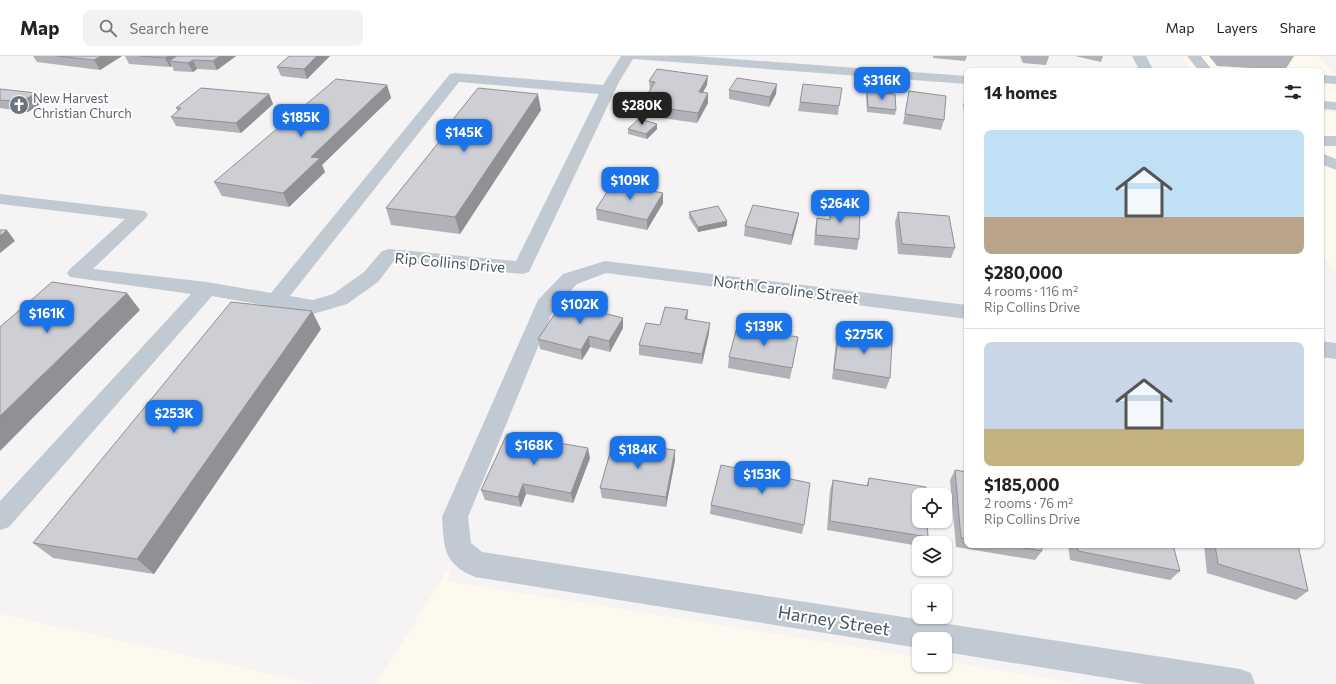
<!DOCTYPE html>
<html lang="en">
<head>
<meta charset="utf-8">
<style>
  :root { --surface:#fff; --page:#f2f2f2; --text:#222; --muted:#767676; --line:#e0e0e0; --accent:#1a73e8 }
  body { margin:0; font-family:Commissioner,sans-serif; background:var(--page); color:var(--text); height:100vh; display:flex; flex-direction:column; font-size:15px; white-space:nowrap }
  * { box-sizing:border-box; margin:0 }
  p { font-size:13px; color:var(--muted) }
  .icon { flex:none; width:22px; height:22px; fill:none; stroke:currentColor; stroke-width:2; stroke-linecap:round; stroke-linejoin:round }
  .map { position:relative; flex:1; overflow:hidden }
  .drawer { position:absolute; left:964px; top:12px; width:360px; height:480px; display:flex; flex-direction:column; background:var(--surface); border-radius:8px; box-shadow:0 1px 3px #0004 }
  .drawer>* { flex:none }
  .fabs { position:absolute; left:912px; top:432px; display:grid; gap:8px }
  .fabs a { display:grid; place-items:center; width:40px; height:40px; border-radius:8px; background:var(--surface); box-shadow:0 1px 3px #0004; font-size:20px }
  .price { position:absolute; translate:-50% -34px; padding:0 9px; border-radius:8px; background:var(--accent); color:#fff; font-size:13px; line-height:26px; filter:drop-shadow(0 1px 2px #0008) }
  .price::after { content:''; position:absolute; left:50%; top:24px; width:12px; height:9px; margin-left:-6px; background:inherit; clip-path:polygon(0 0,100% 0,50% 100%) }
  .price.on { background:#222; color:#fff }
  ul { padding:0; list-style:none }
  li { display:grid; align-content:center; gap:8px; height:212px; padding:0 20px }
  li+li { border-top:1px solid var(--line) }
  li span { display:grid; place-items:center; height:124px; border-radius:8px; color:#555 }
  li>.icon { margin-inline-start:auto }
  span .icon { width:72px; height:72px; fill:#fffc; stroke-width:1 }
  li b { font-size:17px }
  h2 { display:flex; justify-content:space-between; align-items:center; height:48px; padding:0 20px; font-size:17px }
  header { display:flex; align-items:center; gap:24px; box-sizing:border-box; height:56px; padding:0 20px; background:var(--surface); border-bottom:1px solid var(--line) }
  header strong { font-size:19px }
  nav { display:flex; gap:22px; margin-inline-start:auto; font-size:14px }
  .search { width:280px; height:36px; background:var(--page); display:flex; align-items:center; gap:10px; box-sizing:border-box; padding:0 14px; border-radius:8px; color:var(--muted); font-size:15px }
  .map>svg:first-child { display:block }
  .commercial { fill:#fdf9ef }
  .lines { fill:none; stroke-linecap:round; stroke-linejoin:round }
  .minor { fill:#c1cad2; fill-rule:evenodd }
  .wall { fill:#b0b2b7 }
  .shaded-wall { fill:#909195 }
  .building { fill:#cdcfd5; stroke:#909195 }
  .labels { text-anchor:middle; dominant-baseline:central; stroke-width:4; stroke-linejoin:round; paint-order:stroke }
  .far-worship-label { font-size:13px; fill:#5b616d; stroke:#fff; text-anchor:start }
  .street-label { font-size:15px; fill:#4a5661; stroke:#fff }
  .near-street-label { font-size:18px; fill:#4a5661; stroke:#fff }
</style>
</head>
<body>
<header>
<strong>Map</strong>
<div class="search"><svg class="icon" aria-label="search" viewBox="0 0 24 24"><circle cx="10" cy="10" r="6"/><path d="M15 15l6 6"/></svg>Search here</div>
<nav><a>Map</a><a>Layers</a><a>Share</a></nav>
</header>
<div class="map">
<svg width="1336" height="628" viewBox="0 0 1336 628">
  <rect width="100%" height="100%" fill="#f5f3f3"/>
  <path class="commercial" d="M1181,0H1317L1336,19V46L1321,45V15H1192Z
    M1321,55L1336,56V218L1321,197Z
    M452,507L447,525L919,601V609H945V605L1084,628H376Z
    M0,558L315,628H0Z"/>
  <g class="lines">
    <path class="minor" d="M621,0H693L967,20V28L633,3L619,26L529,216L522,218L394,205L378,226L347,248L313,258L212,240L9,471L0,474V445L191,238L70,221L67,217L70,213L125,163L0,148V138L145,155L148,159L145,163L93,213L207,226L271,237L450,18L455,17L603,29ZM459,26L599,38L516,205L389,193L382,195L364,216L333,238L313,244L290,240Z
      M1132,0H1146L1154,15H1140Z
      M1187,0H1201L1213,15H1199Z
      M1321,19L1336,20V28L1321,27Z
      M1321,45L1336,46V54L1321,53Z
      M1321,80H1336V90H1321Z
      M1321,97L1336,103V114L1321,108Z
      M605,205L967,249V263L606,217L577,228L554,252L468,461L471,487L482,496L1240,613L1251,617L1255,628H1145L945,596V583H919V592L475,521C443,508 444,491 442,461L538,244L563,218Z
      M1321,285L1336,287V303L1321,301Z"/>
  </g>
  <path class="wall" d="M33,0H122L100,14L37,6Z
    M125,0H236L217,14L197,13L193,16L174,15L172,10L170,11L129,8Z
    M289,0H330L307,23L281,20L277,11Z
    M933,0H967L965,5L933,2Z
    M1020,0H1049L1046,9L1023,7Z
    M1075,0H1103L1101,6Z
    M1209,0H1294L1285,14L1217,10Z
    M649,25L707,29L703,36L708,37V47L697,67L641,59V49L650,35Z
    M387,29L391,42L322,109L325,116L289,151L222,140L214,126Z
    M0,33L43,46L28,56L0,52Z
    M729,34L776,38L769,51L729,43Z
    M909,35L944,64L941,74L903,68L907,45Z
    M867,36L896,54L895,59L867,56L866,41Z
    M269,38L273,48L241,77L176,70L171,61L178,55L176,52Z
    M965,44H967V62H965L963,49Z
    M800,46L839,50L838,59L798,55Z
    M541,54L460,178L391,169L386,152L440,85L439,81Z
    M657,68V73L647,83L628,78V73Z
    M663,147L647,174L597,164L596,153Z
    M831,152L859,183L857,194L814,189L815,173L817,162L829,164Z
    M689,156L727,170L698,176L689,162Z
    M898,156L955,192L951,202L898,198L895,166Z
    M799,157L797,167L791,189L744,180L745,170Z
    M578,254L605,257L623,262V272L610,296L590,291L582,304L540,293L538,283Z
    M687,264L709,277L702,308L639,299V289L660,269Z
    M321,273L154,518L53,502L33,487Z
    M839,276L890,322L886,333L832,323L836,286Z
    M798,281L790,323L728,312L729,301Z
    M675,394V404L666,451L602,442L600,432Z
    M590,402L573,447L526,438L521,451L485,444L481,434Z
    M955,414L967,416V489H1041L1042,495L1035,504L956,491L950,424Z
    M869,422L928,481L925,487H919V490L827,474L830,434L833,424L866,430Z
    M711,449L804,469L802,478L710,458Z
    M1068,489H1173L1180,515L1170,524L1070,504Z
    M1204,489H1298L1308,535L1296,544L1207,517Z"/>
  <path class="shaded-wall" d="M101,0H122L100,14L94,4Z
    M168,0H185L169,5L172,10L170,11L165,2Z
    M220,0H236L217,14L213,5Z
    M317,0H330L307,23L304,13Z
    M193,4L197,13L193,16L188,7Z
    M708,20L707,29L698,45L699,36Z
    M777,28L776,38L769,51L770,41Z
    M387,29L391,42L322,109L325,116L289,151L283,137L311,101Z
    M36,37L43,46L28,56L21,46Z
    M708,37V47L697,67L698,57Z
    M269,38L273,48L241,77L236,67Z
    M538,38L541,54L460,178L455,161Z
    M657,68V73L647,83L646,78Z
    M663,137V147L647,174V164Z
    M799,157L797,167L791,189L792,179Z
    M727,165V170L698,176V171Z
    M7,174L15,185L0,197V180Z
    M127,237L140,254L0,395V360Z
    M604,247L605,258L599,256Z
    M688,254L687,264L685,263Z
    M312,255L321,273L154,518L137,503Z
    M623,262V272L610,296L609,285Z
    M710,267L709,277L702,308V298Z
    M589,280L590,291L582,304L581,294Z
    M588,392L590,402L573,447L571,437Z
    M675,394V404L666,451V441Z
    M523,428L526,438L521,451L518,441Z"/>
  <path class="building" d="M57,0H101L94,4Z
    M140,0H168L165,2Z
    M177,0H220L213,5L193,4L188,7L169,5Z
    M289,0H317L304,13L277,11Z
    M657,13L708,20L699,36L708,37L698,57L641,49L655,26L649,25Z
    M737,22L777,28L770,41L729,34Z
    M336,23L387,29L311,101L320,102L283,137L214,126Z
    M803,28L842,32L839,50L800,46Z
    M201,32L269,38L236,67L171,61L181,52H176Z
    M478,32L538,38L455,161L386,152L443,81H439Z
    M0,33L36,37L21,46L0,44Z
    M909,35L946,40L944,64L905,58Z
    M867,36L895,38L896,54L868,51Z
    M965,44H967V56Z
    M639,63L657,68L646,78L628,73Z
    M613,127L663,137L647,164L596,153Z
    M753,149L799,157L792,179L745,170Z
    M718,150L727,165L698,171L689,156Z
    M831,152L860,155L859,183L816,179L817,162L830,164Z
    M898,156L949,160L955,192L902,188Z
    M0,174H7L0,180Z
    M52,226L127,237L0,360V271Z
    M585,243L604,247L599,256L623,262L609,285L589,280L581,294L538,283L560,250L578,254Z
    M231,246L312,255L137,503L33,487Z
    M665,251L688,254L685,263L710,267L702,298L639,289L646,267L660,269Z
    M737,271L798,281L792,312L729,301Z
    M839,276L892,285L890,322L834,313Z
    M507,378L588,392L571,437L523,428L518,441L481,434Z
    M613,386L675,394L666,441L600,432Z
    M721,409L810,427L804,469L711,449Z
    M955,414L967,416V483L961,482Z
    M869,422L926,431V439H919V465H927L928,481L830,465L833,424L868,430Z
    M1006,489H1041L1042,495Z
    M1077,489H1173L1180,515L1078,495Z
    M1215,489H1298L1308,535L1218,508Z"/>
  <defs>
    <g id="church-disc" transform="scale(1)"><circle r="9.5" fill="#6b7280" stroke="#fff"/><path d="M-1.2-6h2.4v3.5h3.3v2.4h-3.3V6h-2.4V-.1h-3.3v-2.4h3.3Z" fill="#fff"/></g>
  </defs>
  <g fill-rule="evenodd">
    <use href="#church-disc" x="19" y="49"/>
  </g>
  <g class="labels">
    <g class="far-worship-label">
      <text x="33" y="42">New Harvest<tspan x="33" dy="15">Christian Church</tspan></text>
    </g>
    <g class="street-label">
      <text transform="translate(450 206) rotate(5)">Rip Collins Drive</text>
      <text transform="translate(786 233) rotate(7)">North Caroline Street</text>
    </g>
    <g class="near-street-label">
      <text transform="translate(834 564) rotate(9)">Harney Street</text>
    </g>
  </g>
</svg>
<div class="fabs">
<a><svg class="icon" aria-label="locate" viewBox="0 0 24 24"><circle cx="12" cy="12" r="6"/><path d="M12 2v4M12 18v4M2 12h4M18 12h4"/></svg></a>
<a><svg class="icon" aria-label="layers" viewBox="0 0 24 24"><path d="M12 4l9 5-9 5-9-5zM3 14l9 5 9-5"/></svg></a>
<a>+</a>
<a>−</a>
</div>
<b class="price" style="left:882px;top:45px">$316K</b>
<b class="price on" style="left:642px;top:70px">$280K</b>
<b class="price" style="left:301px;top:82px">$185K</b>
<b class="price" style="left:464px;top:97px">$145K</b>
<b class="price" style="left:630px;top:145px">$109K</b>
<b class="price" style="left:840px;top:168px">$264K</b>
<b class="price" style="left:580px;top:269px">$102K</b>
<b class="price" style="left:47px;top:278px">$161K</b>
<b class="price" style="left:764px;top:291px">$139K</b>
<b class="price" style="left:864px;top:299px">$275K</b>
<b class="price" style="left:174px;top:378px">$253K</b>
<b class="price" style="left:534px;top:410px">$168K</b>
<b class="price" style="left:638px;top:414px">$184K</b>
<b class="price" style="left:762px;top:439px">$153K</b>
<section class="drawer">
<h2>14 homes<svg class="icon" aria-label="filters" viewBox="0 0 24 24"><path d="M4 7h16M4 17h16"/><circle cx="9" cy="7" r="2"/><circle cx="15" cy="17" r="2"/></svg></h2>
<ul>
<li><span style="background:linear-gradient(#bfe0f5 70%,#b9a48a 0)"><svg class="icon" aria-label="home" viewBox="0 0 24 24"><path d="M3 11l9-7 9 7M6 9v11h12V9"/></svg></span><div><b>$280,000</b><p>4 rooms · 116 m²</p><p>Rip Collins Drive</p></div></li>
<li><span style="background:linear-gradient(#c9d6e8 70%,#c2b280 0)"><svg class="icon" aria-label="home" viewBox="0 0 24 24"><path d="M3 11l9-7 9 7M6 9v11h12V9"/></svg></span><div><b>$185,000</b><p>2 rooms · 76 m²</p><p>Rip Collins Drive</p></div></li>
</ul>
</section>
</div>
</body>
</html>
